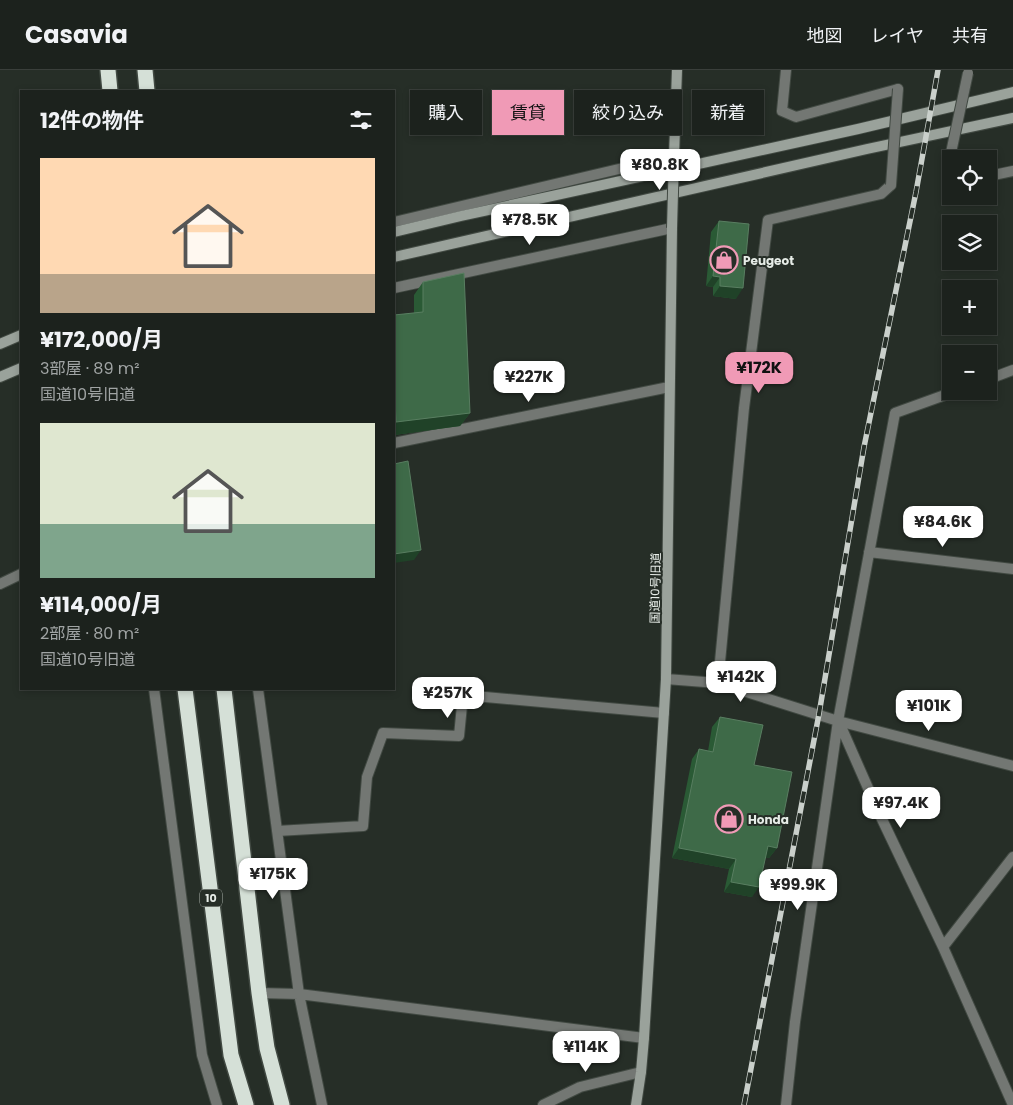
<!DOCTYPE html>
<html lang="ja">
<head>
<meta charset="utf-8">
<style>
  :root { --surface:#1c221d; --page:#252a26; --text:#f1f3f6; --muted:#a0a4a4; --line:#3a3f3b; --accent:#f09ab6 }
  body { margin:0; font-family:Poppins,"Noto Sans JP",sans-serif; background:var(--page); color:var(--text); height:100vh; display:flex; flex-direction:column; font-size:19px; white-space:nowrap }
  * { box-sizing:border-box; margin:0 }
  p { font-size:16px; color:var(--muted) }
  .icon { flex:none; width:28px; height:28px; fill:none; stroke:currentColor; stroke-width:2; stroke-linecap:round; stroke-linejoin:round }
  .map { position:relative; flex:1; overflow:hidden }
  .sheet { position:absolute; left:20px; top:20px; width:375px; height:600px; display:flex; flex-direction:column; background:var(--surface); border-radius:0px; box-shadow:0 2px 8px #0003,0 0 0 1px var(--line) }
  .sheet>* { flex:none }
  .banner { position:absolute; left:410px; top:20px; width:475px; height:45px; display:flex; gap:10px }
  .tools { position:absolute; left:942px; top:80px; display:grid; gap:10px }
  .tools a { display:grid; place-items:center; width:55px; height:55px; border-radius:0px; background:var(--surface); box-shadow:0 2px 8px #0003,0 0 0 1px var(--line); font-size:25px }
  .price { position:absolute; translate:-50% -42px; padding:0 11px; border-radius:10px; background:#fff; color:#222; font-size:16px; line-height:32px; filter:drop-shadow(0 1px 2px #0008) }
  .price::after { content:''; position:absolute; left:50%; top:30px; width:15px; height:11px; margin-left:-8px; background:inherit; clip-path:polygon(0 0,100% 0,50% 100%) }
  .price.selected { background:var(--accent); color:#111 }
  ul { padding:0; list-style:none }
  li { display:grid; align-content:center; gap:10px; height:265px; padding:0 20px }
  li span { display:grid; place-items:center; height:155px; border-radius:0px; color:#555 }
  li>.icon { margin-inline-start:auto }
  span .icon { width:90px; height:90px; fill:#fffc; stroke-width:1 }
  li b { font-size:21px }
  h2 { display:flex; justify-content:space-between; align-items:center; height:60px; padding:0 20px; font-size:21px }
  .tag { padding:0 18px; border-radius:0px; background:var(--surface); box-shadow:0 2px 8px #0003,0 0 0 1px var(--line); font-size:18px; line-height:45px }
  .tag.selected { background:var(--accent); color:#111 }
  header { display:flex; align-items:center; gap:30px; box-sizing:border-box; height:70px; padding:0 25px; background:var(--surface); border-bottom:1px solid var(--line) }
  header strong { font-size:24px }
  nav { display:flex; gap:28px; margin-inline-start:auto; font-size:18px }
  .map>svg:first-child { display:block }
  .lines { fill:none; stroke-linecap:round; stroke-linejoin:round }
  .street-casing { stroke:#414942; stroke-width:12 }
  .secondary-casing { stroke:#414942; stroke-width:12 }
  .highway-casing { stroke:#414942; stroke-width:18 }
  .street { stroke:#737773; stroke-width:10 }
  .secondary { stroke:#9aa29b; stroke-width:10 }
  .highway { stroke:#d5e0d7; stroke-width:15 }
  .rail-casing { stroke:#cad0cb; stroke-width:5.5 }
  .rail { stroke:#262e27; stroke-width:4; stroke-dasharray:11; stroke-linecap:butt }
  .street-bridge-casing { stroke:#414942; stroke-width:12; stroke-linecap:butt }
  .secondary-bridge-casing { stroke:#414942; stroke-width:12; stroke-linecap:butt }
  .street-bridge { stroke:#737773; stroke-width:10 }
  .secondary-bridge { stroke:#9aa29b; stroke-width:10 }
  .wall { fill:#2a5a35 }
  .shaded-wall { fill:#204228 }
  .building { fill:#3e6a48; stroke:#597e61 }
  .labels { text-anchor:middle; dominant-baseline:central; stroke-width:4; stroke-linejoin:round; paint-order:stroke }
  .shield { fill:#262e27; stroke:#acb3ad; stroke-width:1 }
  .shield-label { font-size:11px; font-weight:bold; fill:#e6ece7 }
  .poi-label { font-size:12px; font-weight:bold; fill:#e6ece7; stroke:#262e27; text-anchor:start }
  .street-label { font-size:12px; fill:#e6ece7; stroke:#262e27 }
</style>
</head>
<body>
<header>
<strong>Casavia</strong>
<nav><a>地図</a><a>レイヤ</a><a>共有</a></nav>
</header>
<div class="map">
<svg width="1013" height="1035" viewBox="0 0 1013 1035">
  <rect width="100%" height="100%" fill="#262e27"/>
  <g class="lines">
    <g class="street-casing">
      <path id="street" d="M786,0L782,41L796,47L898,19
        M989,106L1013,101
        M394,152L674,86
        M394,218L672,158
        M989,309L1013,300
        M394,373L669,317
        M869,482L1013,499
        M0,514L21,504
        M666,609L718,613L838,651L1013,696
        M718,613L744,338L768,150L881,124L891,115
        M154,619L202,985L217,1035
        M258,619L299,924L322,1035
        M839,652L879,743L943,877L1013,1035
        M277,761L363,756L367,707L383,663L459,666L463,625L664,643
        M943,877L1013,787
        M259,923L299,924L644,968
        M543,1035L580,1017L641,1002
        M786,1035L795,952L838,651L895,343L956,321"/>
    </g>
    <g class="secondary-casing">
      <path id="secondary" d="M674,86L677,0
        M394,162L461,146L858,59L1013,22
        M394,187L867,79L1013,48
        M0,274L21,265
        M0,307L21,298
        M636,1035L641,1002L644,968L666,609L672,158"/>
    </g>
    <g class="highway-casing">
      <path id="highway" d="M108,0L110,21
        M145,0L147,21
        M185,619L231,985L246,1035
        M224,619L259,923L267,978L282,1035"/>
    </g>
    <use href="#street" class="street"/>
    <use href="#secondary" class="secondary"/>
    <use href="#highway" class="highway"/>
    <g class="rail-casing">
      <path id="rail" d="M744,1035L819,644L864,377L916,122L938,0"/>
    </g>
    <use href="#rail" class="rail"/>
    <g class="street-bridge-casing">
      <path id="street-bridge" d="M949,92L968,3
        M891,115L898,19"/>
    </g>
    <g class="secondary-bridge-casing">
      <path id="secondary-bridge" d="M672,158L674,86"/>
    </g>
    <use href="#street-bridge" class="street-bridge"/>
    <use href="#secondary-bridge" class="secondary-bridge"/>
  </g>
  <path class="wall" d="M719,151L736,229L713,226V217L706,216L711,162Z
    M423,212L470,343L460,356L394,365V245L414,243V225Z
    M720,647L754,695L777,778L769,788L765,787L752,827L724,822L729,799L672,788L692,689L699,679L708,681L712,657Z"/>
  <path class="shaded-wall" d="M713,206L720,207L713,217L706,216Z
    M720,216L743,218L736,229L713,226Z
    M470,343L460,356L394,365V356L396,352Z
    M421,480L414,490L394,493V484Z
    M768,776L777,778L769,788L760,786Z
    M679,778L736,789L729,799L672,788Z
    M731,812L759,817L752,827L724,822Z"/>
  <path class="building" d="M719,151L749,154L743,218L720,216V207L713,206Z
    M464,203L470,343L396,352L394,306V245L423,242V212Z
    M408,391L421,480L394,484V394Z
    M720,647L763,655L754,695L792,702L777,778L768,776L759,817L731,812L736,789L679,778L699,679L713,682Z"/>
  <defs>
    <g id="shop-ring" transform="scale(1.4375)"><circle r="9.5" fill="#262e27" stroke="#f09ab6" stroke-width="1.5"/><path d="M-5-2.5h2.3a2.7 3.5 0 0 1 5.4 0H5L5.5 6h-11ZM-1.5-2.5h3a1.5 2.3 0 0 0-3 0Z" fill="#f09ab6"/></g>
  </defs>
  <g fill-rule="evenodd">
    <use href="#shop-ring" x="724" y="190"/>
    <use href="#shop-ring" x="729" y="749"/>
  </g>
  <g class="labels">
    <rect class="shield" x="200" y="819.5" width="22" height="17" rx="4"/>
    <g class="shield-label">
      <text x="211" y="828">10</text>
    </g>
    <g class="poi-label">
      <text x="743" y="190">Peugeot</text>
      <text x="748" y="749">Honda</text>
    </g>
    <g class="street-label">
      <text transform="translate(655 518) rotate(-89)">国道10号旧道</text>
    </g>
  </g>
</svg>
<div class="tools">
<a><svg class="icon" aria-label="locate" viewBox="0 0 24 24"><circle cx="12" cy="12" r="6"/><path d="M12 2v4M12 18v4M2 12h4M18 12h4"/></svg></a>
<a><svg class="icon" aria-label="layers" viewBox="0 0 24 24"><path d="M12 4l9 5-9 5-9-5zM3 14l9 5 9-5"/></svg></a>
<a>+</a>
<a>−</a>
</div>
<b class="price" style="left:660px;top:121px">¥80.8K</b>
<b class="price" style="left:530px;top:176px">¥78.5K</b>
<b class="price selected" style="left:759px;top:324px">¥172K</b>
<b class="price" style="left:529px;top:333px">¥227K</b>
<b class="price" style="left:943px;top:478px">¥84.6K</b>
<b class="price" style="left:741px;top:633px">¥142K</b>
<b class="price" style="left:448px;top:649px">¥257K</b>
<b class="price" style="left:929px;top:662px">¥101K</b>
<b class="price" style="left:901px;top:759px">¥97.4K</b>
<b class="price" style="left:273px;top:830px">¥175K</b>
<b class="price" style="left:798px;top:841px">¥99.9K</b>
<b class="price" style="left:586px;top:1003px">¥114K</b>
<div class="banner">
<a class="tag">購入</a>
<a class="tag selected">賃貸</a>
<a class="tag">絞り込み</a>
<a class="tag">新着</a>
</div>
<section class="sheet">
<h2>12件の物件<svg class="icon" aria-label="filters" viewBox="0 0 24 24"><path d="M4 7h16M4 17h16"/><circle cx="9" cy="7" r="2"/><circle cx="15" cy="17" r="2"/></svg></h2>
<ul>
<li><span style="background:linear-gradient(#ffd9b3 75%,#b9a48a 0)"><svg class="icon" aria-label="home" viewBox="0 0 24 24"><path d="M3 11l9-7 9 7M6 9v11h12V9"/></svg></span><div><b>¥172,000/月</b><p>3部屋 · 89 m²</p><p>国道10号旧道</p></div></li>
<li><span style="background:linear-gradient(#dfe7d0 65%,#7fa58c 0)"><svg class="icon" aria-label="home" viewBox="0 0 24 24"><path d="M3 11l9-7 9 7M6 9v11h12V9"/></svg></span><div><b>¥114,000/月</b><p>2部屋 · 80 m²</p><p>国道10号旧道</p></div></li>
</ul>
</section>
</div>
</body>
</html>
